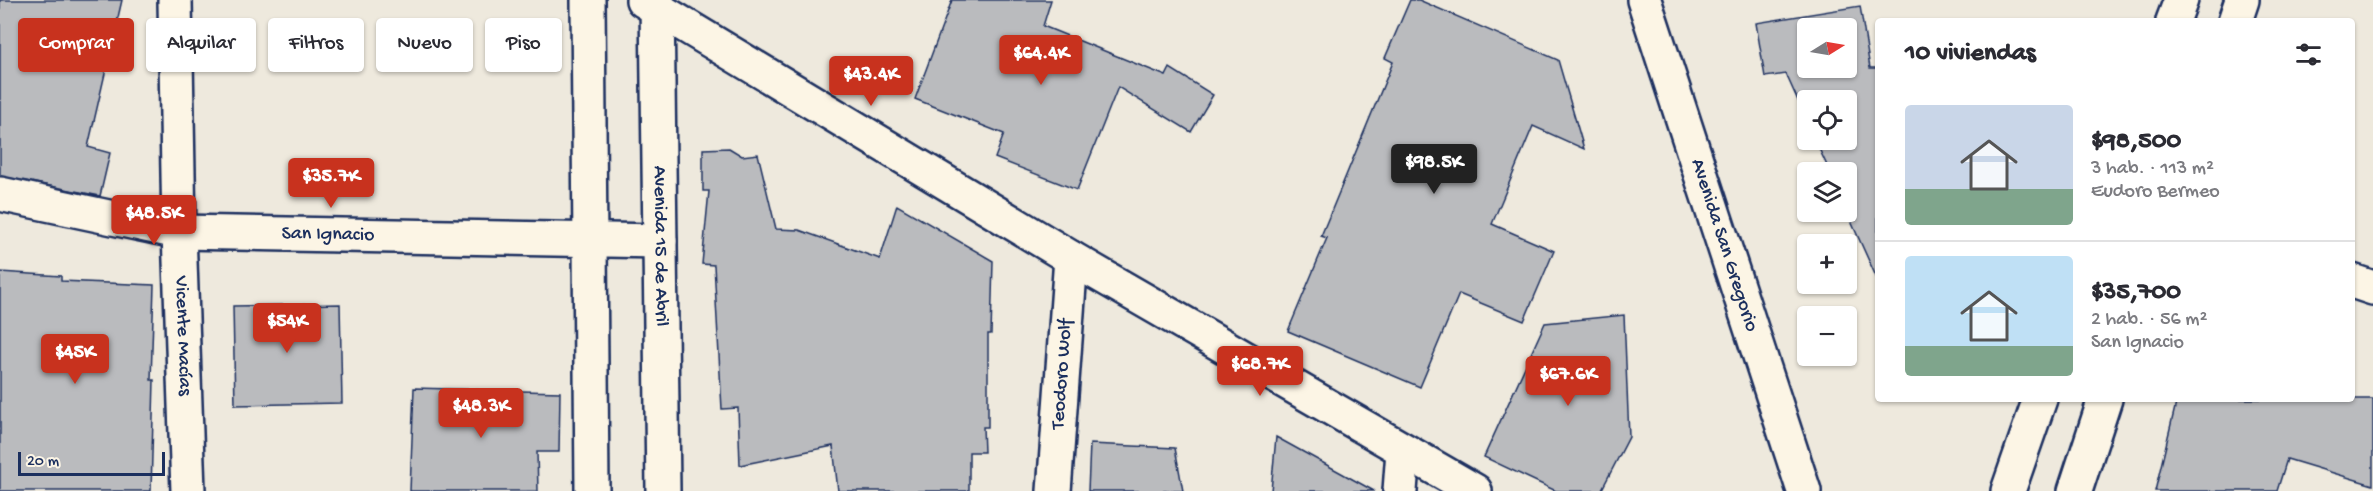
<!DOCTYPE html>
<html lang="es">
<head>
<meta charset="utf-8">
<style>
  :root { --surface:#fff; --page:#f2f2f3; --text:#2b2b33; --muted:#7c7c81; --line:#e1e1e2; --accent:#c8321e }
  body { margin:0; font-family:"Gochi Hand",sans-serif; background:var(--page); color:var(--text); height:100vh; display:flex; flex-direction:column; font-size:22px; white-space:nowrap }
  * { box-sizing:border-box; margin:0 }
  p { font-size:20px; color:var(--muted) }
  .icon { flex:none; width:33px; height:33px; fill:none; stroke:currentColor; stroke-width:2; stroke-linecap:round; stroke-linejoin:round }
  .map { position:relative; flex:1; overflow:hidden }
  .sheet { position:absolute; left:1875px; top:18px; width:480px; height:384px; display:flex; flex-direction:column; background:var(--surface); border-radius:6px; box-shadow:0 2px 4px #0004 }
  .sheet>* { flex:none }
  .hud { position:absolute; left:18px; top:18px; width:570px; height:54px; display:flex; gap:12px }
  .needle { width:39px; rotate:79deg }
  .fabs { position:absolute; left:1797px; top:18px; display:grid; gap:12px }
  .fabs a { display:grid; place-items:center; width:60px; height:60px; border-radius:6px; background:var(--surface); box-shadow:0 2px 4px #0004; font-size:30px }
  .scale { position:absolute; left:18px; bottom:15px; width:147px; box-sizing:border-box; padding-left:6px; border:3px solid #1b2f5e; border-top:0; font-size:16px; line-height:21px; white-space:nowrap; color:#1b2f5e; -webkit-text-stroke:4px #fcf5e5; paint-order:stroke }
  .price { position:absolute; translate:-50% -51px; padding:0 14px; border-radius:6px; background:var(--accent); color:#fff; font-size:20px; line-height:39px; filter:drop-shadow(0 2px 3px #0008) }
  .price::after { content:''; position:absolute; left:50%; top:36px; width:18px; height:14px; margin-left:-9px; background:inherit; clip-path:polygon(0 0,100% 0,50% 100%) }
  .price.current { background:#222; color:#fff }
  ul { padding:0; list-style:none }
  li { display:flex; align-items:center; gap:18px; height:150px; padding:0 30px }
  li+li { border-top:2px solid var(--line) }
  li span { display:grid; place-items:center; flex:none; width:168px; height:120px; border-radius:6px; color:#555 }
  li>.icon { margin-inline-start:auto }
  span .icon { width:72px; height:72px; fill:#fffc; stroke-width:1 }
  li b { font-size:26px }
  h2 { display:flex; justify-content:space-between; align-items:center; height:72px; padding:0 30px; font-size:26px }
  .pill { padding:0 21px; border-radius:6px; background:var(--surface); box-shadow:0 2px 4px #0004; font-size:21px; line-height:54px }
  .pill.current { background:var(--accent); color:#fff }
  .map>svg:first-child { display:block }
  .building { fill:#babbbe; stroke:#1b2f5e; stroke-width:1.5; fill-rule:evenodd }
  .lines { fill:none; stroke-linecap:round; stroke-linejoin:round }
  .minor-casing { stroke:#1b2f5e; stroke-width:38 }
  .secondary-casing { stroke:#1b2f5e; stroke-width:38 }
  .primary-casing { stroke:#1b2f5e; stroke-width:38 }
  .trunk-casing { stroke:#1b2f5e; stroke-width:38 }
  .minor { stroke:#fcf5e5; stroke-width:33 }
  .secondary { stroke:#fcf5e5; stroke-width:33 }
  .primary { stroke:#fcf5e5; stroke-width:33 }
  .trunk { stroke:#fcf5e5; stroke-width:33 }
  .labels { text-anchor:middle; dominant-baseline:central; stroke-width:6; stroke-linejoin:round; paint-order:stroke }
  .street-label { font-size:20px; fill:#1b2f5e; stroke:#fcf5e5 }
</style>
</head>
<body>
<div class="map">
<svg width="2373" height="491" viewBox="0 0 2373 491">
  <rect width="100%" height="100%" fill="#eee9dd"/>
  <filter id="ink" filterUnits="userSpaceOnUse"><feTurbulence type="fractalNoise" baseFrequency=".0167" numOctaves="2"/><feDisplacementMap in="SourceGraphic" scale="12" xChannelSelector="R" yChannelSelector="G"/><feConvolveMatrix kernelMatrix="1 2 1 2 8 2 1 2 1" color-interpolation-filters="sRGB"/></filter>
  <g filter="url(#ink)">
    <path class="building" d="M0,0H122L88,147L110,153L100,196L0,176Z
      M952,0H1051L1043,26L1166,76L1170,68L1213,95L1191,132L1118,87L1077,190L995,158L1004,134L915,99Z
      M1410,0H1419L1558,60L1584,149L1533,126L1492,224L1554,251L1524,321L1459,294L1420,387L1288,331L1327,238L1321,236L1393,62L1385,58Z
      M1860,6L1870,68H1878V281L1846,210V172H1830L1815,140H1846V100H1808V123L1786,74L1765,77L1756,23ZM1808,28H1846V68H1808Z
      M729,148L742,156L758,154L776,229L799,230L880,259L897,205L993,261L991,334H988V427H983L984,452H969V491H838L833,446L740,465L738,408L722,409L714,265L702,264L709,191H703V149Z
      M0,272L61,276V281L154,285L151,380H154L151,491H0Z
      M340,304L342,403L235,405L233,306Z
      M1624,315L1629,437L1601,491H1556L1484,457L1545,323Z
      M414,388L560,392L559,452H537L538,491H410Z
      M2177,399H2373V485L2287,459L2277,491H2155Z
      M1276,437L1374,491H1271Z
      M1090,444L1175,448L1183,491H1088Z"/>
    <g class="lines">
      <g class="minor-casing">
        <g id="minor">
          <path id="s1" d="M175,0L179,232L188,491"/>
          <path d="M643,0L1071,258L1475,491"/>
          <path id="s2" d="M0,194L179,232L660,241"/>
          <path d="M2352,281L2373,288"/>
          <path id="s3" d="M1054,491L1071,258"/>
          <path d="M1400,491L1403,451"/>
        </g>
      </g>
      <g class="secondary-casing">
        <path id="secondary" d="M2173,21L2181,0
          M2235,21L2242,0
          M2008,491L2040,399
          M2075,491L2105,399"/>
      </g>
      <g class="primary-casing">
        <g id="primary">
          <path d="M588,0L592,491"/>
          <path id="s4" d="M657,0L663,491"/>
        </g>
      </g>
      <g class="trunk-casing">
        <g id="trunk">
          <path id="s5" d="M1644,0L1804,491"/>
        </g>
      </g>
      <use href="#minor" class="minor"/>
      <use href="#secondary" class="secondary"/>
      <use href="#primary" class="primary"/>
      <use href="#trunk" class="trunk"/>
    </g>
  </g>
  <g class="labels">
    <g class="street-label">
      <text stroke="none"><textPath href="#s2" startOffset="332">San Ignacio</textPath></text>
      <text stroke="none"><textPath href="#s4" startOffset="246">Avenida 15 de Abril</textPath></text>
      <text stroke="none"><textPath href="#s5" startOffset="258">Avenida San Gregorio</textPath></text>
      <text stroke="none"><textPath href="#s1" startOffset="336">Vicente Macías</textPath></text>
      <text stroke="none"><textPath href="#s3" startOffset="117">Teodoro Wolf</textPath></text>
    </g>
  </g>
</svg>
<div class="fabs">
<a><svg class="needle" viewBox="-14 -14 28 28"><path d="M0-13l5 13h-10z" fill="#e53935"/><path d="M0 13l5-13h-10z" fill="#7c7c81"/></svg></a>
<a><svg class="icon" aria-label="locate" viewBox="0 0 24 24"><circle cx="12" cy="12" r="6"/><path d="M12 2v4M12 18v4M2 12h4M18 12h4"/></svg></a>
<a><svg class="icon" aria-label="layers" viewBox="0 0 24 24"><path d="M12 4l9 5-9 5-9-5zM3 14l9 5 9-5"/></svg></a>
<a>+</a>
<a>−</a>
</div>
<div class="scale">20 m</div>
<b class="price" style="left:1041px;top:86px">$64.4K</b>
<b class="price" style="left:871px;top:107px">$43.4K</b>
<b class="price current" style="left:1434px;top:195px">$98.5K</b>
<b class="price" style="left:331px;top:209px">$35.7K</b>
<b class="price" style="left:154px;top:246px">$48.5K</b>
<b class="price" style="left:287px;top:354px">$54K</b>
<b class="price" style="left:75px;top:385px">$45K</b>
<b class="price" style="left:1260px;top:397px">$68.7K</b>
<b class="price" style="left:1568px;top:407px">$67.6K</b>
<b class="price" style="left:481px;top:439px">$48.3K</b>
<div class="hud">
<a class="pill current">Comprar</a>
<a class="pill">Alquilar</a>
<a class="pill">Filtros</a>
<a class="pill">Nuevo</a>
<a class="pill">Piso</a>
</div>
<section class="sheet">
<h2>10 viviendas<svg class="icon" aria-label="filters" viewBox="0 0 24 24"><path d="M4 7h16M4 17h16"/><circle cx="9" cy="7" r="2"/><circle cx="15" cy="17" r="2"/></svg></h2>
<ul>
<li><span style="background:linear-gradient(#c9d6e8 70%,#7fa58c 0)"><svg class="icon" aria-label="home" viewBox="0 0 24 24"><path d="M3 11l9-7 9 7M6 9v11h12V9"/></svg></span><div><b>$98,500</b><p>3 hab. · 113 m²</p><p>Eudoro Bermeo</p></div></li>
<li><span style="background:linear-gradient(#bfe0f5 75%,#7fa58c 0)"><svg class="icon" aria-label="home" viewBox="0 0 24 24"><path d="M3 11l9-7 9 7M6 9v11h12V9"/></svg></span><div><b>$35,700</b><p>2 hab. · 56 m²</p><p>San Ignacio</p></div></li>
</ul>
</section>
</div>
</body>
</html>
